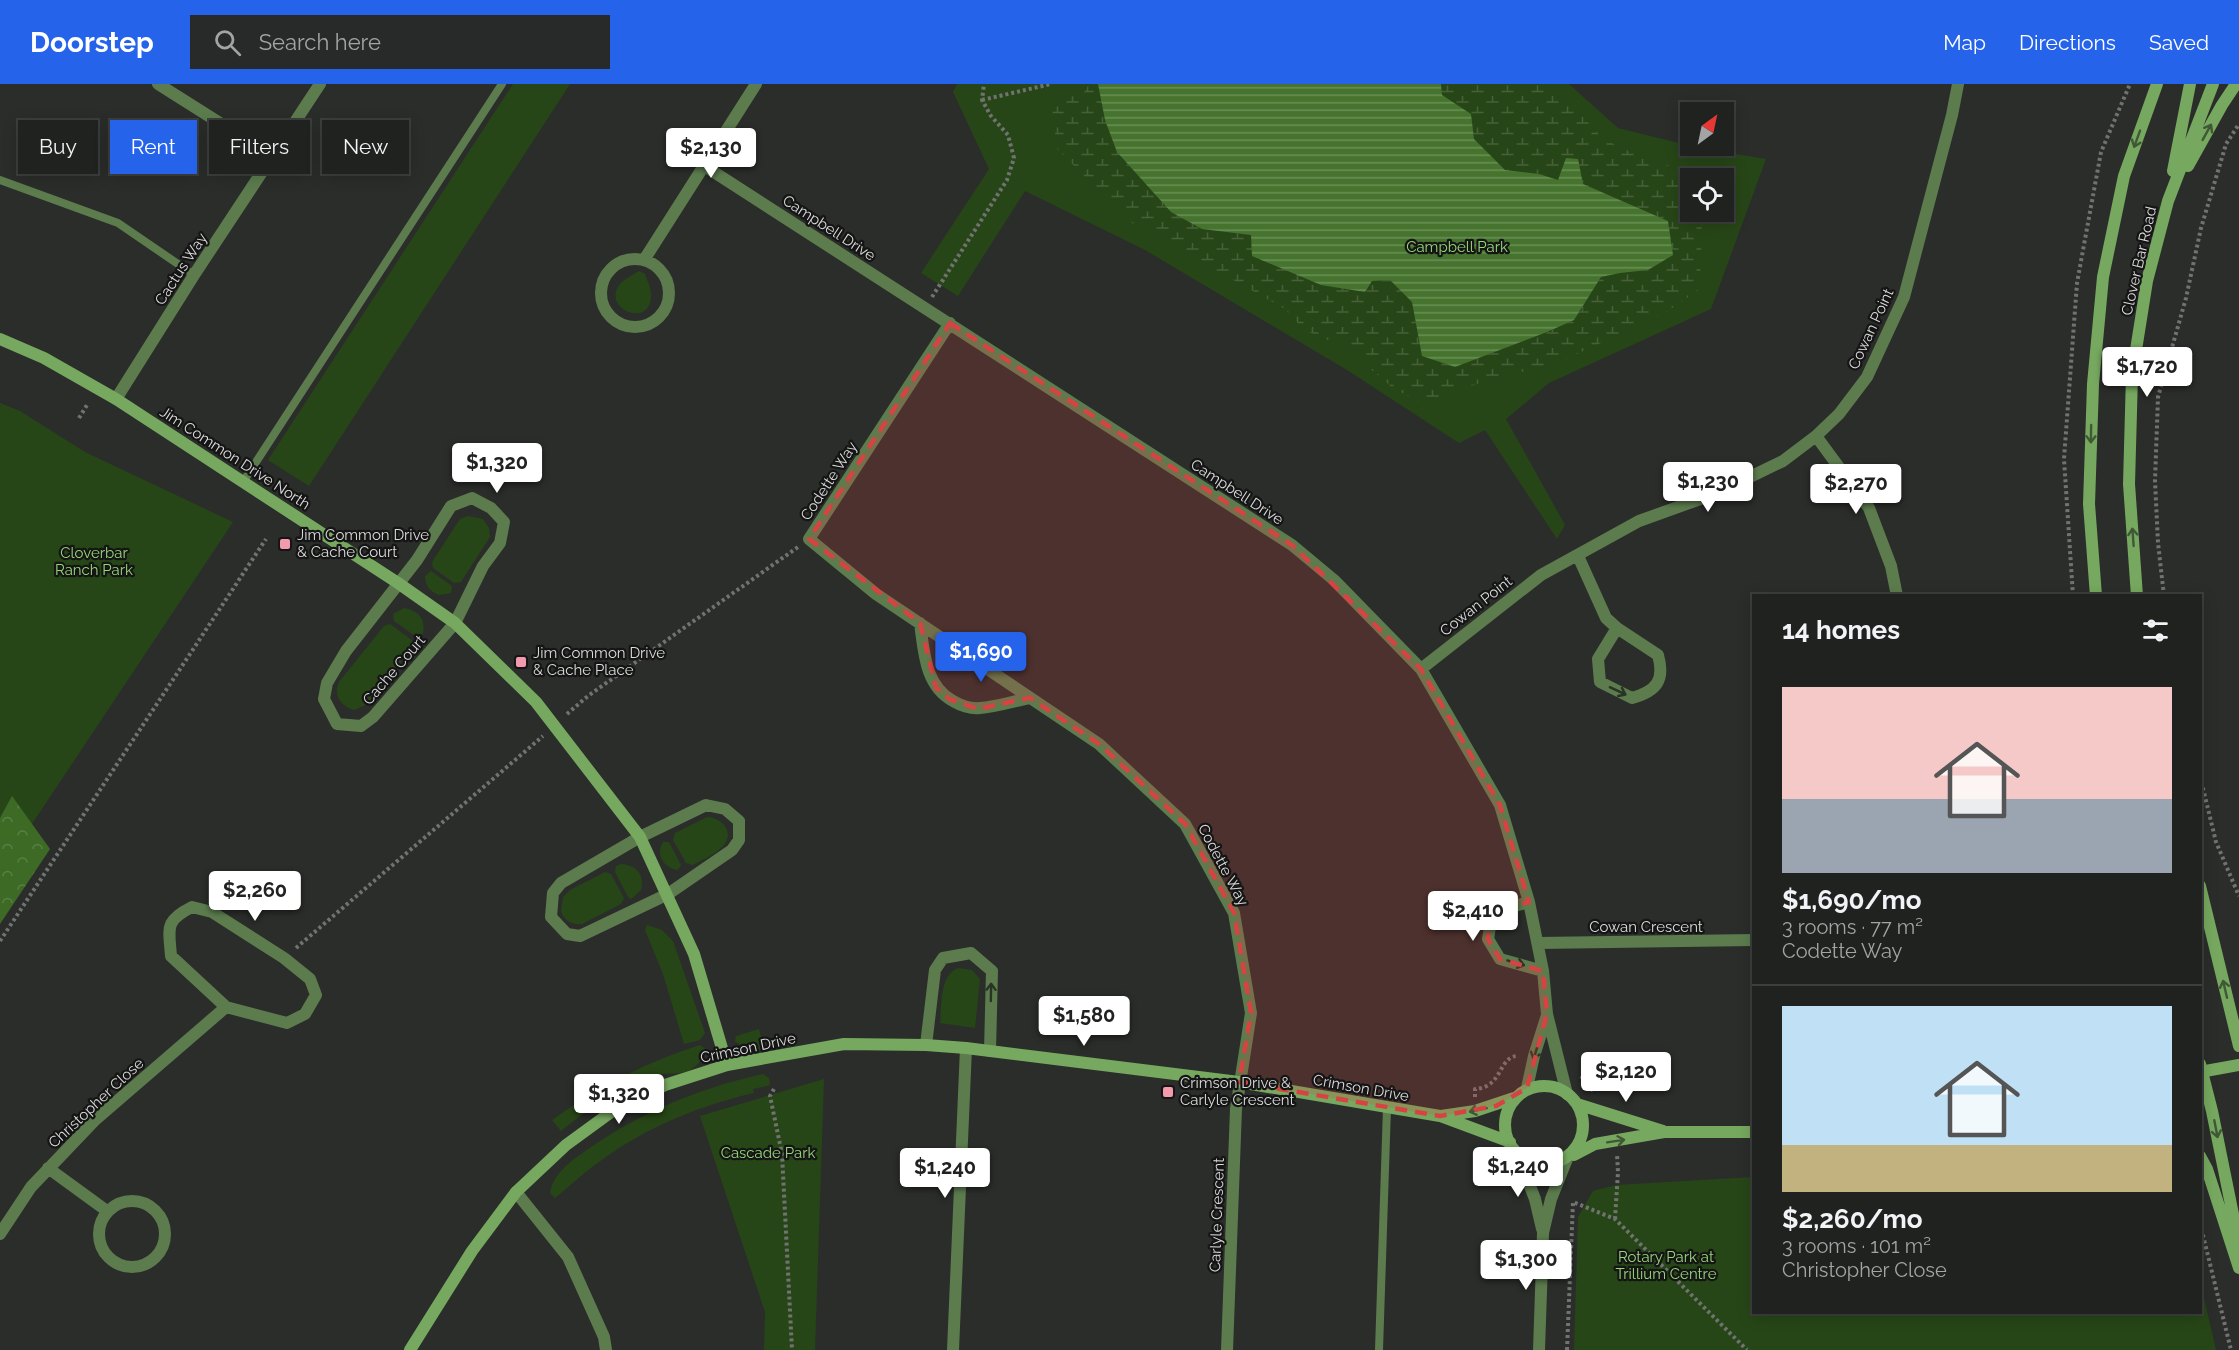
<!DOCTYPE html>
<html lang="en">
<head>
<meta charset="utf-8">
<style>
  :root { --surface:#202220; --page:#282a29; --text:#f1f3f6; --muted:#a2a4a5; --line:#3d3f3e; --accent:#2563eb }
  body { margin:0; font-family:Raleway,sans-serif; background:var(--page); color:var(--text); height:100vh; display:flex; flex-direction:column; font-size:22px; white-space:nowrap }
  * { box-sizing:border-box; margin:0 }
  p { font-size:20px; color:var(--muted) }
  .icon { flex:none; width:33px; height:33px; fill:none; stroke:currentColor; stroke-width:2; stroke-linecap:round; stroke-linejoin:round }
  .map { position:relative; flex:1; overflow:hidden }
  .details { position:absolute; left:1752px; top:510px; width:450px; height:720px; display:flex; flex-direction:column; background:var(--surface); border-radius:0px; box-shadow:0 3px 15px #0003,0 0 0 2px var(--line) }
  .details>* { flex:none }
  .banner { position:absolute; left:18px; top:36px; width:570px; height:54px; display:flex; gap:12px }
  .needle { width:39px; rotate:33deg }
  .buttons { position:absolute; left:1680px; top:18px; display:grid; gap:12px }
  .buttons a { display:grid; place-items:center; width:54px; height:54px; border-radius:0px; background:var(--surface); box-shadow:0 3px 15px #0003,0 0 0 2px var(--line); font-size:30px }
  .price { position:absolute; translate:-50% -51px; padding:0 14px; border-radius:6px; background:#fff; color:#222; font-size:20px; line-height:39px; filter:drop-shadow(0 2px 3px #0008) }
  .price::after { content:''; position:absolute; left:50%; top:36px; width:18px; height:14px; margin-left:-9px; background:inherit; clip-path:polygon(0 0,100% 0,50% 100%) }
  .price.current { background:var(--accent); color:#fff }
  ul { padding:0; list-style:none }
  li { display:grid; align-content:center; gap:12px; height:318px; padding:0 30px }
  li+li { border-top:2px solid var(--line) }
  li span { display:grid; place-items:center; height:186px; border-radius:0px; color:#555 }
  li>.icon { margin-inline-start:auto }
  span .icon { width:108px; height:108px; fill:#fffc; stroke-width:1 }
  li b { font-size:26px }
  h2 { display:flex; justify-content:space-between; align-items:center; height:72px; padding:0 30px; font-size:26px }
  .tag { padding:0 21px; border-radius:0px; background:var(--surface); box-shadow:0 3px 15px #0003,0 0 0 2px var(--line); font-size:21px; line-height:54px }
  .tag.current { background:var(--accent); color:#fff }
  header { display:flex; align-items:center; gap:36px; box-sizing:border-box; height:84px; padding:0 30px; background:var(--accent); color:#fff }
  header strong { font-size:28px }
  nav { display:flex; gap:33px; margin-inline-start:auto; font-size:21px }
  .search { width:420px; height:54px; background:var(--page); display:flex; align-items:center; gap:15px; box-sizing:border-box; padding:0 21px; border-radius:0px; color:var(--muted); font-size:22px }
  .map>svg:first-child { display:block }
  .green { fill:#274617; fill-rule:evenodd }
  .forest { fill:url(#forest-crowns) }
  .wetland { fill:url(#wetland-marsh) }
  .water { fill:url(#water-rules) }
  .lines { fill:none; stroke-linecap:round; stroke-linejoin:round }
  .path { stroke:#717371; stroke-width:4; stroke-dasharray:3 3; stroke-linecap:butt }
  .lane { stroke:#5c7c4e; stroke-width:8 }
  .street { stroke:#5c7c4e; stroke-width:12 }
  .secondary { stroke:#76a95f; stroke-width:12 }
  .oneway { stroke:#405836 }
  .oneway2 { stroke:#2a3425 }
  .marked { fill:#d74343; fill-opacity:0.2; stroke:#d74343; stroke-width:4.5; stroke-dasharray:12 8; stroke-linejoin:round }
  .poi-dot { fill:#f39aac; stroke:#141514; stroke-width:2 }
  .labels { text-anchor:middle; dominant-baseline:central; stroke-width:4.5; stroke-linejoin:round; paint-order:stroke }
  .street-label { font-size:15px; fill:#dadbda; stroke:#141514 }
  .park-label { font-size:15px; fill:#96d678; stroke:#141514 }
  .poi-label { font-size:15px; fill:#dadbda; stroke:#141514; text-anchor:start }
</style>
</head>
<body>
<header>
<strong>Doorstep</strong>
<div class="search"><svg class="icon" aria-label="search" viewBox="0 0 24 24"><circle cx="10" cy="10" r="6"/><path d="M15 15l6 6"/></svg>Search here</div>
<nav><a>Map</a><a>Directions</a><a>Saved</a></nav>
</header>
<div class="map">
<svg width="2239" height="1266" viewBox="0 0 2239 1266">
  <defs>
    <pattern id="forest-crowns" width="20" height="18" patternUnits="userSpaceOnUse" patternTransform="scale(1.5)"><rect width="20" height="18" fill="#3d6b26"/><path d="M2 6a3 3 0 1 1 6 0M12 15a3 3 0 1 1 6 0" fill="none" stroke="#588045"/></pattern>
    <pattern id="wetland-marsh" width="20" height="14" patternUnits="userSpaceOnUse" patternTransform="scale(1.5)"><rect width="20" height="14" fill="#274617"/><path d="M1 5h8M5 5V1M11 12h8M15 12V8" fill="none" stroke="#466038"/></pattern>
    <pattern id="water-rules" width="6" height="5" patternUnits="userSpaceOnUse" patternTransform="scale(1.5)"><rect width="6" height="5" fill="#46742f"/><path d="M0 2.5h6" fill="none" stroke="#698e56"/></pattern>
  </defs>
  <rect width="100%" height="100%" fill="#2b2d2a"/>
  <path class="green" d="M513,0H570L309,402L268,376Z
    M957,0H1569L1618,44L1699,64L1766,75L1711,225L1549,299L1506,335L1565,441L1557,455L1485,346L1459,359L1347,286L1145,166L1025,107L958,212L921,189L989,85L953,8ZM1690,94H1724V128H1690Z
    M639,187L645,190C647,197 652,205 651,213C649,245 601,224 620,200C624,195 633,191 639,187Z
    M0,319L20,327L85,368L233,438L0,788Z
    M468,432L483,435L489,444L490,453L461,498L454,499L433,484L432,478L460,435Z
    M431,487L452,502L451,509L439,511C431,508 425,502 425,492Z
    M404,524C420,527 427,536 422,552H415L394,537L393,530Z
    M390,540L413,557V563L368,620L354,626C341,622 333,612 339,598L384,542Z
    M707,733C713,733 720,736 724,741C739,761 706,774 693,781L686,779L673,756L675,749Z
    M663,758H669L681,781L678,786C664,784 655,771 663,758Z
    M621,780C636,781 645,790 641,806L631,815L628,813L615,788L616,782Z
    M605,788L611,790L624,814L621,820L582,840C572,841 564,837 561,827L563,813L570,806Z
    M647,841L662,846L673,857L705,949L700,956L684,960L663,890L645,846Z
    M958,884L972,886L980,895L975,944L940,939C942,921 939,892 958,884Z
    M759,945L763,962L758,967L743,963L735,957L736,952Z
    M700,961L705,965C703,972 700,980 693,984C681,993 666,987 653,992C620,1004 588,1025 561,1047L552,1036C598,1003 646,978 700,961Z
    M763,990L769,994L770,1001L753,1005L754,1009C701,1021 650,1042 606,1073C588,1085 572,1100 555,1114L550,1109C553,1088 574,1075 591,1063C644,1027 700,1004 763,990Z
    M824,995L815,1266H764L765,1228L700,1032Z
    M1753,1093L1754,1228H2200L2201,1201L2216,1266H1574L1578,1133L1593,1107L1616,1101Z"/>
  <path class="forest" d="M12,712L50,765L0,840V734Z"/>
  <path class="wetland" d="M1089,0H1098L1102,14L1202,145L1252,151L1372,197L1390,196L1412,218L1422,272L1455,283L1547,248L1574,236L1601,193L1620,189L1648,186L1668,137L1583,100L1539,90L1505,86L1474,55L1471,30L1442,11L1441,0H1544L1592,36L1598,50L1618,63L1675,84L1690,100V128H1702L1700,205L1663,230L1547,284L1508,290L1468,303L1431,323L1394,305L1345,263L1304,246L1285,225L1132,139L1057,65L1052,23L1069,13L1083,10Z"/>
  <path class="water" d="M1098,0H1441L1442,11L1471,30L1474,55L1505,86L1539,90L1558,96L1566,74L1578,75L1583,100L1668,137L1673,171L1648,186L1620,189L1601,193L1574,236L1547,248L1455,283L1422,272L1412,218L1390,196L1372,197L1365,208L1321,201L1252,172L1251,151L1202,145L1171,128L1117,68L1105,36Z"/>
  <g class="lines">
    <path class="path" d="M982,16L1051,0
      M932,213L1007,96L1014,74L1008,51L991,32L982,16L984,0
      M79,334L87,321
      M2073,512L2064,375L2077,199L2101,68L2130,0
      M2164,512L2158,459L2155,397L2158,313L2186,214L2201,144L2226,60L2239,40
      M567,630L588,612L798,463
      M2200,692L2216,758L2239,812
      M0,857L266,455
      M296,864L543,652
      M1581,992L1593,1007
      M774,1005L770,1012L782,1070L792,1266
      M1475,1013V1005C1504,1003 1498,971 1519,972
      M1615,1135L1618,1088L1617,1070
      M2200,1139L2231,1266
      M1567,1266L1573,1118L1615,1135L1747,1266"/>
    <path class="lane" d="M0,96L118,139L194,191
      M243,398L502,0
      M1379,1266L1387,1024"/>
    <path class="street" d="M158,0L272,72
      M703,81L1292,461L1334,496L1421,585L1500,721L1529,818L1543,887L1547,930L1567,1010
      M601 209a34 34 0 1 1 68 0a34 34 0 1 1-68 0Z
      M644,176L756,0
      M950,239L809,455L876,510L1099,660L1185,740L1234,829L1251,929L1236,1025L1227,1266
      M116,315L194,191L320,0
      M1816,352L1869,424L1891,482L1897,512
      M472,414L491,424L504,438L500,459L483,482L455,539L373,633L361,642L337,640L324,615L327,599L346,567L417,476L451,422Z
      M1578,472L1606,534L1617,544L1658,571C1665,596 1657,607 1632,614L1600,598L1598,575L1617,544
      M920,539C924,568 925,602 953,617C960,621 971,625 980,624C996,623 1014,617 1030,614
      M1421,585L1541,491L1639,437L1717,409L1783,377L1816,352L1839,330L1867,293L1904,213L1952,31L1958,0
      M706,721L725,725L739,737V756L732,766L668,810L580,852L567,850L551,833L553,809L561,799L640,753Z
      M1529,818L1504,825L1490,843L1488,855L1500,875L1543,887
      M192,823L212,828L284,874L310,895L316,911L305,930L287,939L226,923L171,872C169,844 164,837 192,823Z
      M1538,859L1754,856
      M926,961L935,886L943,874L971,869L992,887L990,967
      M1527,1004L1534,972L1547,931
      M1518,1071L1535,1115L1542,1145
      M48,1084L107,1127
      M516,1108L568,1173L604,1253L606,1266
      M99 1150a33 33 0 1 1 66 0a33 33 0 1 1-66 0Z
      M0,1150L31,1103L94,1037L226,923
      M953,1266L966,964
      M1539,1266L1543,1149L1551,1115L1567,1075"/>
    <path class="secondary" d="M2188,82L2222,21L2236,0
      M2173,87L2190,0
      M0,255L44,274L116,315L398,499L455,539L536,618L640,753L694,870L727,981
      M2096,512L2089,420L2093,300L2103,193L2124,92L2157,0
      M2137,512L2129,400L2132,291L2147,197L2168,117L2213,0
      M2200,802L2239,962
      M2200,980L2212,1027L2239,1160
      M2200,988L2239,981
      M1505 1041a39 39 0 1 1 78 0a39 39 0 1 1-78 0Z
      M1577,1020L1663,1047
      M1441,1032L1475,1027L1514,1014
      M1574,1071L1595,1060L1664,1048H1754
      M2200,1072L2207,1085L2239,1184
      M410,1266L472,1167L516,1108L566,1061L614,1026L665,1001L727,981L844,960L926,961L966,964L1239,998L1440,1032L1510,1058"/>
  </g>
  <defs><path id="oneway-shaft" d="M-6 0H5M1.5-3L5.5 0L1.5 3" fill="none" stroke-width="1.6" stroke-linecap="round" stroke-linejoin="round" transform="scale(1.5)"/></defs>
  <g class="oneway">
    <use href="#oneway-shaft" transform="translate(2207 48) rotate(-61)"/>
    <use href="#oneway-shaft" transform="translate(2137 55) rotate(110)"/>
    <use href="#oneway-shaft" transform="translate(2091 350) rotate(91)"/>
    <use href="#oneway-shaft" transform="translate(2133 453) rotate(-94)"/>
    <use href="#oneway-shaft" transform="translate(2225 905) rotate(-103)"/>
    <use href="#oneway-shaft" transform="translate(1478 1026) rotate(168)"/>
    <use href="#oneway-shaft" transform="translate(2216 1045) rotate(79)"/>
    <use href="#oneway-shaft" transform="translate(1616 1057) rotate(-9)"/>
  </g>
  <g class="oneway2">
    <use href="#oneway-shaft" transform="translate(1618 607) rotate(25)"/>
    <use href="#oneway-shaft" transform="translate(1516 879) rotate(16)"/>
    <use href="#oneway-shaft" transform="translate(991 908) rotate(-89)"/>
    <use href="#oneway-shaft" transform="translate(1536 967) rotate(107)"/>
  </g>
  <path class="marked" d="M950,239L1292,461L1421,585L1500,721L1529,818L1504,825L1490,843L1488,855L1500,875L1543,887L1547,930L1527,1004L1496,1022L1440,1032L1239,998L1251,929L1234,829L1185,740L1099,660L1030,614L978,625L949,615L936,604L920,539L809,455Z"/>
  <g class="poi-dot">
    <rect x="279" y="454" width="12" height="12" rx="3"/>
    <rect x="515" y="572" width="12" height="12" rx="3"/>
    <rect x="1162" y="1002" width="12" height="12" rx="3"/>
  </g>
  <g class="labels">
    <g class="street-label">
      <text transform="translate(829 144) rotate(33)">Campbell Drive</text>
      <text transform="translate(2139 177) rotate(-77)">Clover Bar Road</text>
      <text transform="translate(181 185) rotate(-57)">Cactus Way</text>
      <text transform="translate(1871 245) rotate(-65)">Cowan Point</text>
      <text transform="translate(235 374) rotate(33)">Jim Common Drive North</text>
      <text transform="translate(829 397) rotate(-57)">Codette Way</text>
      <text transform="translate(1237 408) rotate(33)">Campbell Drive</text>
      <text transform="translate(1476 522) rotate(-38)">Cowan Point</text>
      <text transform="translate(394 586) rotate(-49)">Cache Court</text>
      <text transform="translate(1223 781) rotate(62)">Codette Way</text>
      <text x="1646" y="843">Cowan Crescent</text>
      <text transform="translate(748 964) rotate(-12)">Crimson Drive</text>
      <text transform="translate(1361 1004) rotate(10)">Crimson Drive</text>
      <text transform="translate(96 1019) rotate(-43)">Christopher Close</text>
      <text transform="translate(1217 1131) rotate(-88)">Carlyle Crescent</text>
    </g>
    <g class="park-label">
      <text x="1457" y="163">Campbell Park</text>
      <text x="94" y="469">Cloverbar<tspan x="94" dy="17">Ranch Park</tspan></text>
      <text x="768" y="1069">Cascade Park</text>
      <text x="1666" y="1173">Rotary Park at<tspan x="1666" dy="17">Trillium Centre</tspan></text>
    </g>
    <g class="poi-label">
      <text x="297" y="451">Jim Common Drive<tspan x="297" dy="17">&amp; Cache Court</tspan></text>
      <text x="533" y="569">Jim Common Drive<tspan x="533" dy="17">&amp; Cache Place</tspan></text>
      <text x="1180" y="999">Crimson Drive &amp;<tspan x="1180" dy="17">Carlyle Crescent</tspan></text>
    </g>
  </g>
</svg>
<div class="buttons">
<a><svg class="needle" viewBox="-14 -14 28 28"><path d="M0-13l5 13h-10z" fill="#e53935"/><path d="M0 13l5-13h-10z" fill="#a2a4a5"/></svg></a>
<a><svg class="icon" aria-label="locate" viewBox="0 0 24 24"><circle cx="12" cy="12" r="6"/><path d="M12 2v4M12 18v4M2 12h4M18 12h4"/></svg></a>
</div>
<b class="price" style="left:711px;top:95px">$2,130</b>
<b class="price" style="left:2147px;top:314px">$1,720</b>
<b class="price" style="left:497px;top:410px">$1,320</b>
<b class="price" style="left:1708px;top:429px">$1,230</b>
<b class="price" style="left:1856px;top:431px">$2,270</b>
<b class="price current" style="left:981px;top:599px">$1,690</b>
<b class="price" style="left:255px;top:838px">$2,260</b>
<b class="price" style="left:1473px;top:858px">$2,410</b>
<b class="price" style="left:1084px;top:963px">$1,580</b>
<b class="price" style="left:1626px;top:1019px">$2,120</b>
<b class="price" style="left:619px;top:1041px">$1,320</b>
<b class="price" style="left:1518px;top:1114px">$1,240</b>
<b class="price" style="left:945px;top:1115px">$1,240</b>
<b class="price" style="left:1526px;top:1207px">$1,300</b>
<div class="banner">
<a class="tag">Buy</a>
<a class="tag current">Rent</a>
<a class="tag">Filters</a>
<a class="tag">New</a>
</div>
<section class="details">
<h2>14 homes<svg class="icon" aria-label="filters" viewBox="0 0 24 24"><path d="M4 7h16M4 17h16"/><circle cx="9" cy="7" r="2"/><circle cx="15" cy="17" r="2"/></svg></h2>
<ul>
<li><span style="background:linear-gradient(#f6c9c9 60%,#9aa5b1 0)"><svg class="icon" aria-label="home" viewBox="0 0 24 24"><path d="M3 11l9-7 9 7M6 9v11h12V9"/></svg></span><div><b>$1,690/mo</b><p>3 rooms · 77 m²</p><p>Codette Way</p></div></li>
<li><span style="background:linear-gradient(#bfe0f5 75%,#c2b280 0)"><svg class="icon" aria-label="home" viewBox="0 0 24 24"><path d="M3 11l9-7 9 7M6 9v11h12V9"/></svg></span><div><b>$2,260/mo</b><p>3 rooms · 101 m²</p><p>Christopher Close</p></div></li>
</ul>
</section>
</div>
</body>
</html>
